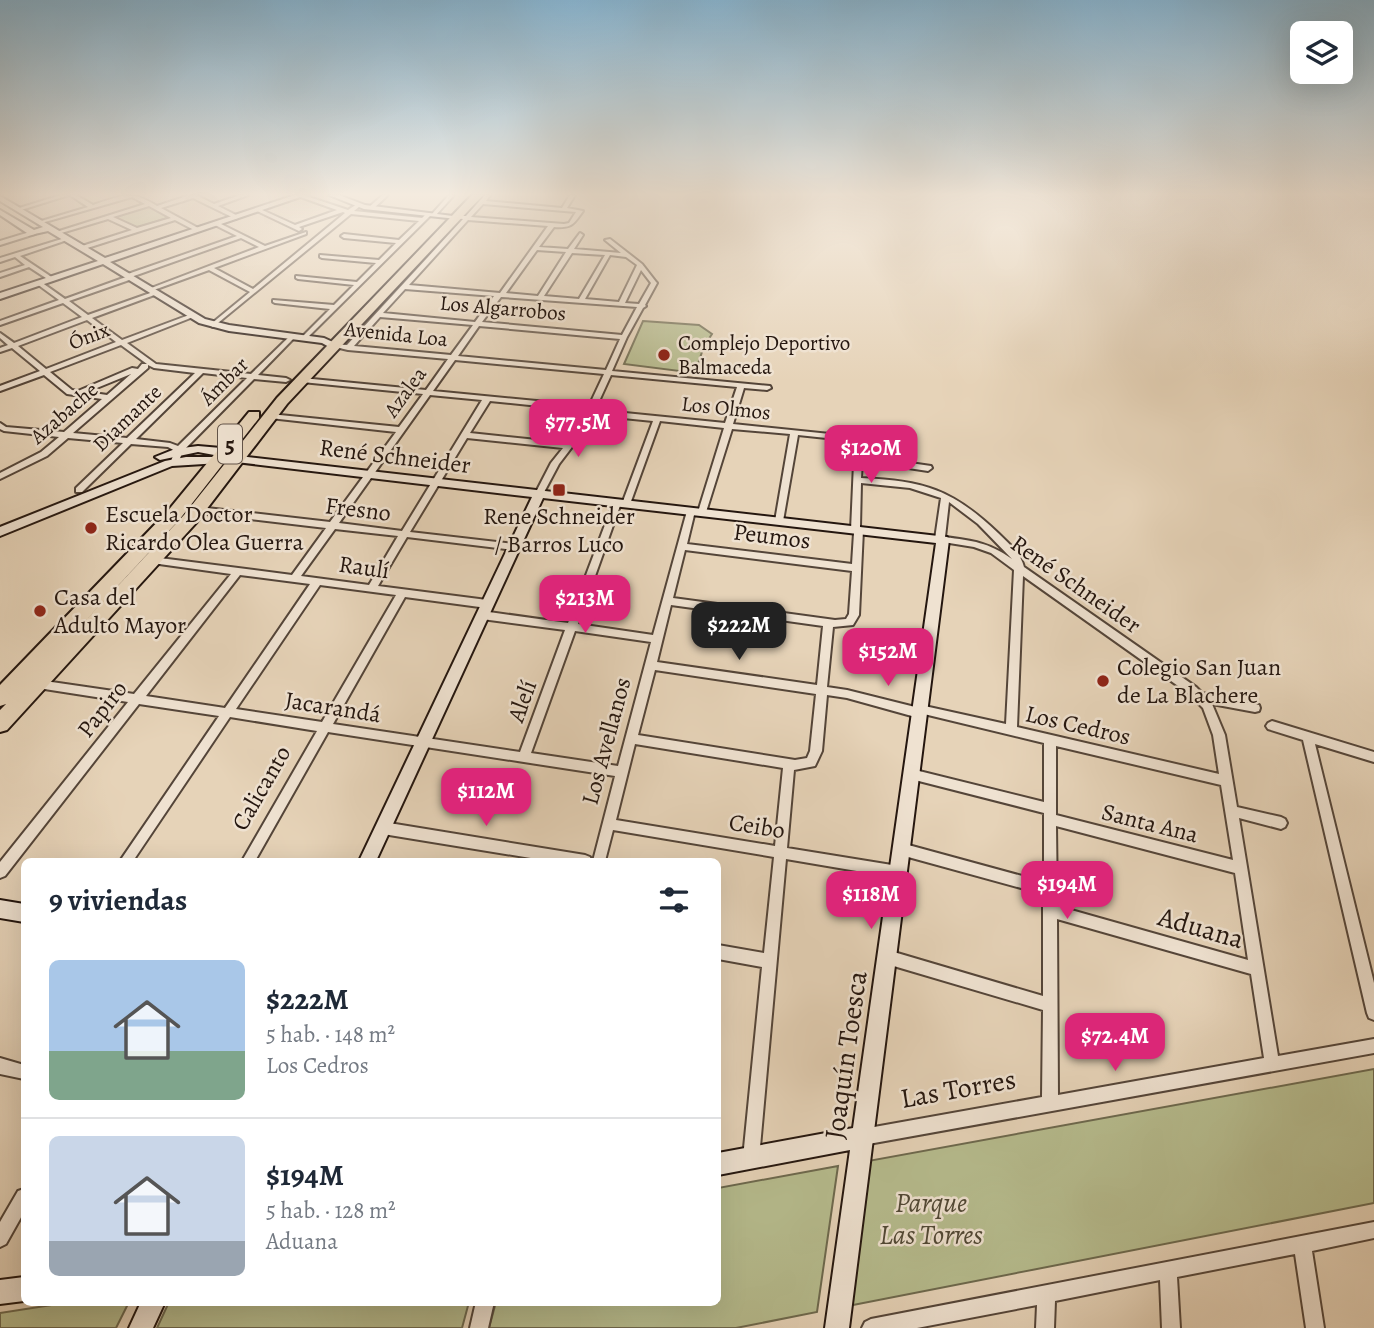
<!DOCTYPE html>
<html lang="es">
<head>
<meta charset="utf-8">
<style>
  :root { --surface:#fff; --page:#f2f2f3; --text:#1f2937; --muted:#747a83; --line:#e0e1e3; --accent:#db2777 }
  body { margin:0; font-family:Alegreya,serif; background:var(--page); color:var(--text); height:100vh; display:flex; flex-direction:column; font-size:26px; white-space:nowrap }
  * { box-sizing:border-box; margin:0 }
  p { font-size:23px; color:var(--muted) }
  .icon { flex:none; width:38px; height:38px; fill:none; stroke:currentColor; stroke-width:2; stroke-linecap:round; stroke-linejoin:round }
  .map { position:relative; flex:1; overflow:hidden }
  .side { position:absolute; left:21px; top:858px; width:700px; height:448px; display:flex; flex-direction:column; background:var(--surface); border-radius:10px; box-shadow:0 7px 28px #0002 }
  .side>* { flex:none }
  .buttons { position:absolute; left:1290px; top:21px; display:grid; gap:14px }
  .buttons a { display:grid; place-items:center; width:63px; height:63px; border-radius:10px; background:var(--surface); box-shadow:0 7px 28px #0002; font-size:35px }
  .price { position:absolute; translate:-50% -60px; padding:0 16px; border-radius:14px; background:var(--accent); color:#fff; font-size:23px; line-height:46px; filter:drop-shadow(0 2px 4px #0008) }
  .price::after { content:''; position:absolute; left:50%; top:42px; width:21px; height:16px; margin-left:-10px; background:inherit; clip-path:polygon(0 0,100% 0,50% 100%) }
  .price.current { background:#222; color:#fff }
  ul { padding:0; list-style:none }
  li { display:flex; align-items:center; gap:21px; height:175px; padding:0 28px }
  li+li { border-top:2px solid var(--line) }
  li span { display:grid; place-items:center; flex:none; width:196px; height:140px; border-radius:10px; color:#555 }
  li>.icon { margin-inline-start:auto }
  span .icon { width:84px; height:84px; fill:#fffc; stroke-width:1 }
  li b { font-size:30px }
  h2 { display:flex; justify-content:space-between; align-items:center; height:84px; padding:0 28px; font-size:30px }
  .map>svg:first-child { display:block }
  .green { fill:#b6bc8e; stroke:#6d694e; stroke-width:2 }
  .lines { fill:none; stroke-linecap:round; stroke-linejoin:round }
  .street-casing { stroke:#544539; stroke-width:4 }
  .secondary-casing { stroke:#24160f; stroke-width:4 }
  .highway-casing { stroke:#24160f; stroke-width:4 }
  .street { fill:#efe2d1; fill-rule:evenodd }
  .secondary { fill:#efe2d1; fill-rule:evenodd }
  .highway { fill:#e6d3b8; fill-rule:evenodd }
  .poi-dot { fill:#8f2418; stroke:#efe2d1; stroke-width:2.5 }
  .labels { text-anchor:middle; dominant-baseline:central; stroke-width:5; stroke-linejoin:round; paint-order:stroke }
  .far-street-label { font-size:21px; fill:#24160f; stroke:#efe2d1 }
  .far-poi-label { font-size:21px; fill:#24160f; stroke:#efe2d1; text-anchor:start }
  .shield { fill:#efe2d1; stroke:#615349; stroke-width:2 }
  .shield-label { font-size:23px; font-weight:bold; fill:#24160f }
  .street-label { font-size:24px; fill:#24160f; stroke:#efe2d1 }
  .poi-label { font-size:24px; fill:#24160f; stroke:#efe2d1; text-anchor:start }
  .near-street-label { font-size:28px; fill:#24160f; stroke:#efe2d1 }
  .near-park-label { font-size:28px; font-style:italic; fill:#504835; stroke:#efe2d1 }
</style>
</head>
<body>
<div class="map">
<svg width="1374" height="1328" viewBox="0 0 1374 1328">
  <rect width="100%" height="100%" fill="#e6d3b8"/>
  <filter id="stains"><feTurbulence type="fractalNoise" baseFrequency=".00286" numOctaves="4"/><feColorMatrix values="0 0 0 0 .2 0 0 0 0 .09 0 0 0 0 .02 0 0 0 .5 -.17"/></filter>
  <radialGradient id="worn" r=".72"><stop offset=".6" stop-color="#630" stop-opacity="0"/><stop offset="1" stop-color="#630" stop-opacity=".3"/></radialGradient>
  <path class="green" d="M148,206L170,217L133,229L114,216Z
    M643,321L699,325L712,334L704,346L695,373L624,364Z
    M1374,1069V1203L848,1306L868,1161Z
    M838,1166L817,1312L736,1328H489L496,1302H718V1188Z
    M71,1302H129L116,1328H0V1313Z
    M169,1302H469L462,1328H157Z"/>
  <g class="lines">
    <g class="street-casing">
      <path id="street" d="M61,195H69L21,210L16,209Z
        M70,195H76L93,205C122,196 129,189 157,206L190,195H196L214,204L240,195H248L218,206L238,216L236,219L193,198L161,208L200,229V231H196L175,220L81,250L79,249V247L132,230L108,219L58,234L53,233L145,204L132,197L38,224V222L88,207ZM149,206L171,218L137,228L113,217Z
        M295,195H303L348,210L357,204L360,206L354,211L422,218L427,213L432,214L449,195H454L436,215L432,214L306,339L301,338L330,309L275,303L273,302V300L334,305L354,285L298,279L296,278V276L357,282L376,263L322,258L320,257V255L379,260L396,243L344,238L341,236L344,234L399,240L419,221L351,214L213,327L210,325L211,324L250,292L209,270L151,291L146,290L259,247L241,238L131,277L132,279L69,301L88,315L153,292H157V294L92,318L122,340L189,315H193V317L127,343L156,364L251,374L291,335H295V337L258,375L286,378L290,380L286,382L254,379L183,451L178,463H172L171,461L175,451L168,447L131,444L82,492H76V488L123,443L68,438L47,456L0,479V473L41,452L59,437L4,431L0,429V423L6,427L64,432L102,399L67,394L44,375L0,391V386L40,371L12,348L0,352V348L8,345L0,338V333L14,343L82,317L63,303L0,325V321L59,300L37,284V282H41L65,299L126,277L125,275L237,236L215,225L214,224L217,222L265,246L306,232V234L214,268L253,289L345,213L343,212L299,227L302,229L299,231L255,210L260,209L295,225L337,210ZM87,320L116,342L46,369L18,346ZM121,345L147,364H142L138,369L132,368L78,391L72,390L50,372ZM148,365L154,368L195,373L127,438L73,433L148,368ZM203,373L247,378L178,446L170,443L136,439ZM131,374L107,395L87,392Z
        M383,195H388L373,209H369V207Z
        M485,195H490L486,201L562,208L570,195H575L567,208L583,211C573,225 572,228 554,227L539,247L568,249L580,233L583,235L574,249L621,253L605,240L610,239L642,264L656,282L657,283L645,305L646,306L643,308L627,337L612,371L770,386L771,388L767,390L744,388L733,424L859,437L863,439L862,456L931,466L932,468L928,471L862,461L861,478C924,481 952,489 998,533C1009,544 1020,552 1024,567L1196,687L1202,693L1259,705L1260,708L1259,711L1255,712L1212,704L1225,735L1237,807L1281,817L1285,819L1287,823L1285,827L1281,829L1239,818L1278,1056L1374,1039V1053L863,1145L857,1143L855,1137L857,1131L863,1129L1042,1097L1043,1010L887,964L882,962L880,957L882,952L887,950L1043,996V894L901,855L897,853L895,849L897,845L901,843L1044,882V813L911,779L907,778L905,774L907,770L911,769L1044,802V743L924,714L919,718L847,698L827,695L822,751L815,766L794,770L787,848L898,866L903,868L904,872L903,876L898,878L786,859L759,1158L757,1164L751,1166L745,1164L743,1158L762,967L718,959V945L764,953L774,857L613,830L605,861H593L615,776L328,732L255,861H242L317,731L230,717L133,861H120L219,716L139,704L5,876L0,878V862L128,702L38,688L34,687L33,684L34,681L38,680L134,694L231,574L152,563L147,560L149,558L152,557L292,575L326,528L198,513L194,510L198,507L330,522L396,432L270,418L266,416L270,414L399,427L423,394L302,382L298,380L302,378L426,390L448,359L348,350L331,346L334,344L347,345L463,219L455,218V216H466ZM483,204L576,212L569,223L564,224L471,217ZM468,220L548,226L500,293L409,285ZM537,250L566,252L538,296L506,293ZM572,253L605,255L579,299L544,296ZM610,255L626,257L637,265L619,302L585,299ZM641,270L651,283L639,304L625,303ZM405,289L494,296L475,322L383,313ZM501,297H502L637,307L622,335L482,322ZM380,317L473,325L451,355L354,346ZM479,326L620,339L606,370L458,356ZM455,360L604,374L589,406L433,391ZM611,375L737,387L725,423L595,410ZM430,395L482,400L402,531L339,523ZM490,401L587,411L581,424L566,443L470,433ZM593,415L653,421L622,504L626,507L630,504L660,421L724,428L698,512L702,515L706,512L732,429L790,434L775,521L779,524L783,521L798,435L855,441L851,530L854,533L852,564L687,544L695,511L691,508L687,511L653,635L578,624L621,503L617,500L614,501L568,623L482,611L477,615L482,619L565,630L520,752L333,724L405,597L487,608L492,604L487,600L378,586L407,537L514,550L519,547L514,544L410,532L467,438L563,448L551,463L535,494L539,497L542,496L559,464L588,426ZM861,483L910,488L941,498L935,539L937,541L974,547L991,553L1014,570L1006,724L920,705L915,707L847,690L827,687L833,627L853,625L859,615L863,530L860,527ZM949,502L978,524L1012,559C988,542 973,541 945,537ZM335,529L398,536L369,585L301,576ZM685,550L852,571L849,614L846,619L835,620L673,598ZM240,575L310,584L225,708L146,696ZM1023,576L1188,693L1203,708L1213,735L1219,774L1017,727ZM320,585L396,595L322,722L236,709ZM671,605L823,626L817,685L657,662ZM575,631L651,642L618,766L531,753ZM655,670L816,694L810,751L807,758L795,760L638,735ZM635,744L783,768L775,846L616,820ZM1056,746L1221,785L1233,860L1056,815ZM1056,826L1235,873L1248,960L1057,906ZM1057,919L1251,974L1264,1058L1058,1095Z
        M33,231L36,233L35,234L0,245V241Z
        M65,238L70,239L20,256L53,278V280H49L29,267L0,277V273L25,265L15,257L0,262V258Z
        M1272,721L1374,752V762L1315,744L1374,983V1020L1369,1018L1367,1013L1303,740L1268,729L1266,726L1268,723Z
        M383,822L585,855L590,857L591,861H549L383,834L379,832L377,828L379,824Z
        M0,1058L24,1065V1079L0,1074Z
        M24,1189V1212L6,1244L0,1247V1222L18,1191Z
        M1374,1222V1238L1312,1251L1324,1328H1306L1295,1254L1177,1277L1180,1328H1162L1160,1280L1055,1301L1054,1328H1036L1037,1305L917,1328H862L865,1322L871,1319Z
        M476,1302H494L488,1328H470Z"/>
    </g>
    <g class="secondary-casing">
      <path id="secondary" d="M295,195H306L110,262L205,319L229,325L324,338L337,344V348H331L322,343L229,331L199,323L103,264L0,299V293L98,261L48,231L30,235L0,215V210L34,230L43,227L0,201V196L105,258Z
        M329,195H339L365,205L461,217L457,219L364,209Z
        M198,446L221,448L239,456L947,537L949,540L849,1328H825L850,1150L718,1175V1153L853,1128L936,543L543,498L376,861H359L532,497L236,462L172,466L0,536V527L165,461L186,457H225L198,452L160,460L155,457L175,449Z
        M0,900L24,904V922L0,918Z
        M24,1277V1301L0,1304V1280Z
        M141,1302H165L153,1328H129Z"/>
    </g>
    <g class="highway-casing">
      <path id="highway" d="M472,195H483L287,404L196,523L7,730L0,732V710L6,704L0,706V685L167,512L249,412H259V418L179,520L72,635L184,515L277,398Z"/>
    </g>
    <use href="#street" class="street"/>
    <use href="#secondary" class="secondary"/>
    <use href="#highway" class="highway"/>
  </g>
  <linearGradient id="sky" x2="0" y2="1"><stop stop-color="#87b5d2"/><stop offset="0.51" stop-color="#f4ebdf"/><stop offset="1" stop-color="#f4ebdf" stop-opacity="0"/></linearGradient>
  <rect width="1374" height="381" fill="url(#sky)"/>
  <g class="poi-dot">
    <circle cx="664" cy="355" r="7"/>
    <rect x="552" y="483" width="14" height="14" rx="3.5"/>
    <circle cx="91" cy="528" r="7"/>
    <circle cx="40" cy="611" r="7"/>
    <circle cx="1103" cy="681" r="7"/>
  </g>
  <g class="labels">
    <g class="far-street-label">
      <text transform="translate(503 308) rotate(5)">Los Algarrobos</text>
      <text transform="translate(396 334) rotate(6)">Avenida Loa</text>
      <text transform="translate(89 336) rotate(-21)">Ónix</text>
      <text transform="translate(224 381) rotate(-45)">Ámbar</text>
      <text transform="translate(405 392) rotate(-54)">Azalea</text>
      <text transform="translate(726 408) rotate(6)">Los Olmos</text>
      <text transform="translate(64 413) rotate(-41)">Azabache</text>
      <text transform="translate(127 418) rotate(-44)">Diamante</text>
    </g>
    <g class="far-poi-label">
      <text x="678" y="343">Complejo Deportivo<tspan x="678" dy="24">Balmaceda</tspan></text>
    </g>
    <rect class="shield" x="218" y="424.5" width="24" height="39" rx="5"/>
    <g class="shield-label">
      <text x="230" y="444">5</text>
    </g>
    <g class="street-label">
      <text transform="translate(395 456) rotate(7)">René Schneider</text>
      <text transform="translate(358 509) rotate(7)">Fresno</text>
      <text transform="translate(772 536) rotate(7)">Peumos</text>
      <text transform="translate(364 567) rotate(8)">Raulí</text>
      <text transform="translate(1076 584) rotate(35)">René Schneider</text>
      <text transform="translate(522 701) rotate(-70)">Alelí</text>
      <text transform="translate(333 707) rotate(9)">Jacarandá</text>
      <text transform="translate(102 709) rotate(-52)">Papiro</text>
      <text transform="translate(1078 725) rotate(13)">Los Cedros</text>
      <text transform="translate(606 741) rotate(-75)">Los Avellanos</text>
      <text transform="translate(261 788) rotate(-60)">Calicanto</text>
      <text transform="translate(1150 823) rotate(14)">Santa Ana</text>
      <text transform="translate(757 826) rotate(9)">Ceibo</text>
    </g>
    <g class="poi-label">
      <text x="105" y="514">Escuela Doctor<tspan x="105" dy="28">Ricardo Olea Guerra</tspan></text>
      <text x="559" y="516" text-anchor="middle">Rene Schneider<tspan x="559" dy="28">/ Barros Luco</tspan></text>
      <text x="54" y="597">Casa del<tspan x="54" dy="28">Adulto Mayor</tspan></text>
      <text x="1117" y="667">Colegio San Juan<tspan x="1117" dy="28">de La Blachere</tspan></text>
    </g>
    <g class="near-street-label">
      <text transform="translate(1201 928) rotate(16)">Aduana</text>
      <text transform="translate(846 1055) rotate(-82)">Joaquín Toesca</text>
      <text transform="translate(958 1089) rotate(-10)">Las Torres</text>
    </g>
    <g class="near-park-label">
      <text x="931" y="1203">Parque<tspan x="931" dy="32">Las Torres</tspan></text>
    </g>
  </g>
  <rect width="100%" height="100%" filter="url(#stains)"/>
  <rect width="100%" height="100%" fill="url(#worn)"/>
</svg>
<div class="buttons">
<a><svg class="icon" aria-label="layers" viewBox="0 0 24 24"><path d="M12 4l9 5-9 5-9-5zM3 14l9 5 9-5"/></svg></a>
</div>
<b class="price" style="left:578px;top:459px">$77.5M</b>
<b class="price" style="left:871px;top:485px">$120M</b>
<b class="price" style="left:585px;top:635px">$213M</b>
<b class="price current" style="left:739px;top:662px">$222M</b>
<b class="price" style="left:888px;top:688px">$152M</b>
<b class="price" style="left:486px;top:828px">$112M</b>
<b class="price" style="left:1067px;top:921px">$194M</b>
<b class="price" style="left:871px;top:931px">$118M</b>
<b class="price" style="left:1115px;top:1073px">$72.4M</b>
<section class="side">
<h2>9 viviendas<svg class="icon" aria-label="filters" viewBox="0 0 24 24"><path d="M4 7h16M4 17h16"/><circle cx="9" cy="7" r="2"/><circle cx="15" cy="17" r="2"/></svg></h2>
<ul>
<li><span style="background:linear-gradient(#a9c7e8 65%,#7fa58c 0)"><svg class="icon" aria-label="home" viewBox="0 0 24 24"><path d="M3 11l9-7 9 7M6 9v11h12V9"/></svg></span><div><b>$222M</b><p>5 hab. · 148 m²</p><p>Los Cedros</p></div></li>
<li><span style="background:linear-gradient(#c9d6e8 75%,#9aa5b1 0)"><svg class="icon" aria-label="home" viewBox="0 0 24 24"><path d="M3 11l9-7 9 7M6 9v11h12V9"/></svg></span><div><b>$194M</b><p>5 hab. · 128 m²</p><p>Aduana</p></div></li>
</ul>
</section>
</div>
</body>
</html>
